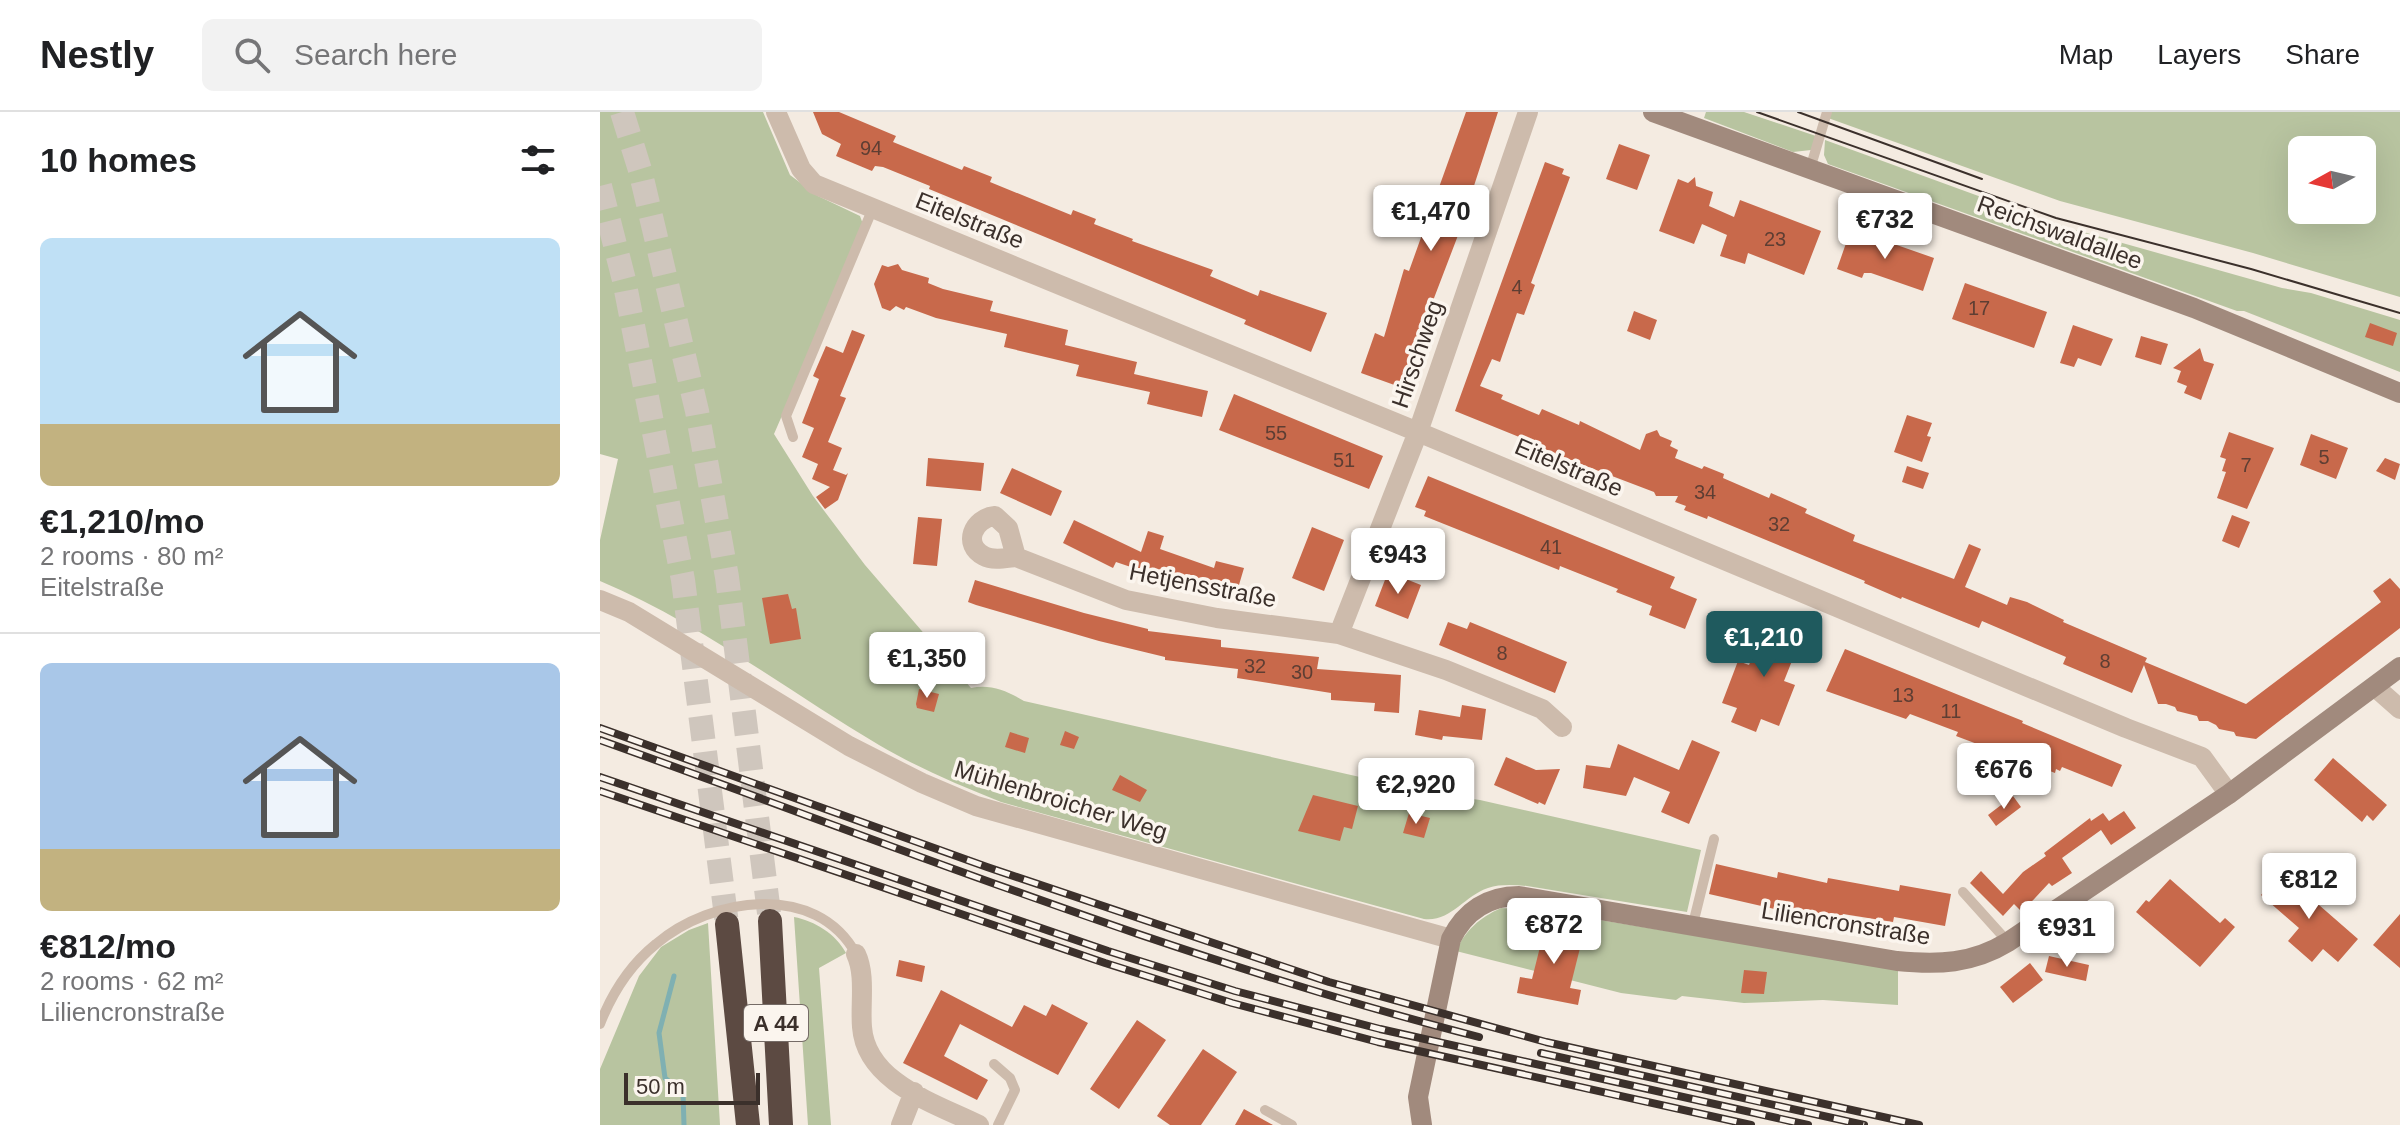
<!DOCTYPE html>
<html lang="en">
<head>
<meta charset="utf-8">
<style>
  :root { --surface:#fff; --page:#f2f2f2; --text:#202124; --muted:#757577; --line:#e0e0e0; --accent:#1f5a5e }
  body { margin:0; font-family:Arial,sans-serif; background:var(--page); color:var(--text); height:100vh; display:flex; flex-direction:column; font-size:30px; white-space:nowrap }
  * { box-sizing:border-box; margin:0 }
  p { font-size:26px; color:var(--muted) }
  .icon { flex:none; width:44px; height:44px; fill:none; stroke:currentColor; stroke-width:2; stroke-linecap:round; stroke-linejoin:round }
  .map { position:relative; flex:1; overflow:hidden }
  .panel { display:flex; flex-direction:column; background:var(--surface); width:600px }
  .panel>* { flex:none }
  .needle { width:52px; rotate:262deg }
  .tools { position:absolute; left:1688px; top:24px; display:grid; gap:16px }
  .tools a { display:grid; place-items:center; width:88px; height:88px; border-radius:12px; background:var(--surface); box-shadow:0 8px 32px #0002; font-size:40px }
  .scale { position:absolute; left:24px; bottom:20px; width:136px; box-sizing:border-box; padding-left:8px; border:4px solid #3b302b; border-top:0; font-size:22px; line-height:28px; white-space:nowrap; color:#3b302b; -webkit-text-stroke:6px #fbf5ee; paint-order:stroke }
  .price { position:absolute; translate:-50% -68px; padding:0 18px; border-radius:8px; background:#fff; color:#222; font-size:26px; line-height:52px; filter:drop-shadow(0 2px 4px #0008) }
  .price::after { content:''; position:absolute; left:50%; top:48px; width:24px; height:18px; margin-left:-12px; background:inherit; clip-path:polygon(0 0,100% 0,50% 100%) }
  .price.active { background:var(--accent); color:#fff }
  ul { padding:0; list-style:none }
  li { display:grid; align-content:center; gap:16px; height:424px; padding:0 40px }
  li+li { border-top:2px solid var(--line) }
  li span { display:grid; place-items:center; height:248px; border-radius:12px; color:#555 }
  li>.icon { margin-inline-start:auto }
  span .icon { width:144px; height:144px; fill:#fffc; stroke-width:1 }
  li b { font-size:34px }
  h2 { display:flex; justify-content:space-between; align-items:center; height:96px; padding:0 40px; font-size:34px }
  header { display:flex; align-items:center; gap:48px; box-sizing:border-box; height:112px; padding:0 40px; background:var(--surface); border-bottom:2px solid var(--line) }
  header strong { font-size:38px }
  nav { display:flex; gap:44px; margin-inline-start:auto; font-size:28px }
  .search { width:560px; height:72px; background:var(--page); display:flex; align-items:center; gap:20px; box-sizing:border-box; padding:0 28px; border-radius:12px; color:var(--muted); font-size:30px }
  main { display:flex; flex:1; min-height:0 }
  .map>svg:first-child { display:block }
  .green { fill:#b8c4a0; fill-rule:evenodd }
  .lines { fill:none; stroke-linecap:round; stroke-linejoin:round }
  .stream { stroke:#7fb0b2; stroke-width:5 }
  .building { fill:#c8694b }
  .motorway-tunnel { stroke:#cfc6bd; stroke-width:24; stroke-dasharray:24 12; stroke-linecap:butt }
  .service { stroke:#cdbbac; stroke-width:10 }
  .minor { stroke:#cdbbac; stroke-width:20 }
  .secondary { stroke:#a18a7d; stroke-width:20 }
  .motorway { stroke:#5c4a42; stroke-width:24 }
  .tram { stroke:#3b302b; stroke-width:2 }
  .rail-casing { stroke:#3b302b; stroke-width:8 }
  .rail { stroke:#fbf5ee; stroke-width:5; stroke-dasharray:15; stroke-linecap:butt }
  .labels { text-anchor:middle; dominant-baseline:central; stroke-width:7; stroke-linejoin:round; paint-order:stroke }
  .number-label { font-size:20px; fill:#5e3e33 }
  .shield { fill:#fbf5ee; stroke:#756b66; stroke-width:2 }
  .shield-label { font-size:22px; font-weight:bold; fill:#3b302b }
  .street-label { font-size:24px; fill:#3b302b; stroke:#fbf5ee }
</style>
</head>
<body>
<header>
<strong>Nestly</strong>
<div class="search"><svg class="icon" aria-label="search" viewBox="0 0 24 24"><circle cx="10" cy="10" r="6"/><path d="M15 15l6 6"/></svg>Search here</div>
<nav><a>Map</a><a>Layers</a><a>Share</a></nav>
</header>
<main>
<section class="panel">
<h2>10 homes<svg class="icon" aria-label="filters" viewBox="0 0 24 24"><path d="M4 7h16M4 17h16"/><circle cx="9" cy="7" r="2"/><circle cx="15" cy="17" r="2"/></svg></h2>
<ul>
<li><span style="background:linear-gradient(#bfe0f5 75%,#c2b280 0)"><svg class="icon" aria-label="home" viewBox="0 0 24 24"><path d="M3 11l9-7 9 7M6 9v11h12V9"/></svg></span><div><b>€1,210/mo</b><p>2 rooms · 80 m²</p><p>Eitelstraße</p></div></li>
<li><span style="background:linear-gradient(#a9c7e8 75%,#c2b280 0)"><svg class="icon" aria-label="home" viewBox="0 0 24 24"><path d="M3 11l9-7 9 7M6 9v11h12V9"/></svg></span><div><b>€812/mo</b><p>2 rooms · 62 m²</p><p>Liliencronstraße</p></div></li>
</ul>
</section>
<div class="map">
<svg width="1800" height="1013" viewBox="0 0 1800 1013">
  <rect width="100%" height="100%" fill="#f4ebe1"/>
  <path class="green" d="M0,0H163L190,63L218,84L260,104L264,115L174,322L213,384L265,453L371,576C391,572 407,579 424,589L835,682L880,688L1101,738L1087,800L927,774C914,773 900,772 888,776C864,784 851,810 824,807L401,690C359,673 318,656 279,633C186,578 100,511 0,469V428L18,347L0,342Z
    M1106,0H1144L1216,24L1211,38L1193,40L1104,6Z
    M1229,0H1800V185L1653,141L1460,89L1228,6ZM1702,38H1762V98H1702Z
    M1225,28L1455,112L1682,176L1711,181L1800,208V260L1644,199H1637L1228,52L1224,43Z
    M901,796L945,799L1298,857V893L1223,888L1144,891L1082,884L1076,888L1021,881L856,839C866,818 879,806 901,796Z
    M194,805C215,809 236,822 246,841L219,856L231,1013H208Z
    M108,811L120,1013H0V957L39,864L61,835L89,818Z"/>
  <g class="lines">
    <path class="stream" d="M74,864L59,921L65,966L83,981L84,1013"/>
  </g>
  <path class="building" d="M213,0H239L296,24L293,30L362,58L364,54L392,65L390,70L471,103L473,98L496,107L494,112L533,127L532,129L613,158L610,164L658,184L660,178L727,201L711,240L644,212L646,208L329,77L330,74L283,55L275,54L272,59L236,44L241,32L222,22Z
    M866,0H898L857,126L800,275L761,261L775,221L784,225L804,157L809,159Z
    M1019,32L1050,43L1037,78L1006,67Z
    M945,50L964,57L962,62L970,65L931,171L935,173L924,203L917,201L900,250L892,247L880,274L903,283L901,287L939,303L942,297L979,313L980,309L1040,338L1046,322L1057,318L1060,324L1072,329L1070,334L1078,338L1075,346L1102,357L1104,354L1124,362L1123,366L1169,386L1171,381L1207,397L1205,401L1255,423L1253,429L1354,467L1369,432L1381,437L1365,475L1407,493L1410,485L1427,490L1464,508L1463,510L1547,546L1545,550L1646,592L1781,490L1773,479L1790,466L1800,477V516L1656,627L1636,624L1634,620L1619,617L1616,613L1608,609H1599L1597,604L1577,599L1575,595L1566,592H1558L1544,553L1532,581L1463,552L1466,545L1382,509L1379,516L1302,485L1301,487L1264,471L1265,469L1108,404L1107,407L1084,398L1086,394L1075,390L1078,384H1056L1054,380L928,332L929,329L855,299Z
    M1095,65L1096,74L1113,80L1109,94L1134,105L1140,88L1221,119L1204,163L1148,141L1145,152L1120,144L1127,123L1102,112L1094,132L1059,119L1078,67L1088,71Z
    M1251,117L1334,146L1323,179L1271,161H1264L1262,166L1237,157Z
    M298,152L302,158L329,166L328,171L343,177L393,189L390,199L468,218L465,233L537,250L534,262L608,279L602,305L547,292L550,280L476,264L479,253L404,235L407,222L336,206L306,195L304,198L296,194L290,199L282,196L274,172L282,153L288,155Z
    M1365,171L1447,200L1434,236L1352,207Z
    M1034,199L1057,208L1050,228L1027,219Z
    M1770,211L1797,221L1793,234L1765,225Z
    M1473,213L1513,227L1501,254L1478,246L1474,255L1460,251Z
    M252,218L265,223L240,284L246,286L228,330L242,336L233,358L246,363L248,361L238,388L225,397L216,385L230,375L212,367L218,352L202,345L214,316L202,311L219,267L213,264L226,234L243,241Z
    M1541,224L1568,232L1561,253L1535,245Z
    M1600,236L1604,249L1614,252L1601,288L1584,281L1587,274L1577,270L1581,259L1573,256Z
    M634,282L783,344L769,377L619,318Z
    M1307,303L1332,311L1327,324L1331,325L1322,350L1294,340Z
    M1629,320L1674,336L1647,397L1617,386L1626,360L1622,359L1626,347L1620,345Z
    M1711,322L1748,336L1736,367L1700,353Z
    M328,346L384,351L381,379L326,374Z
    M1785,346L1800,352L1795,368L1776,359Z
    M1307,354L1329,361L1323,377L1302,370Z
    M412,356L462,379L451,404L400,381Z
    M828,364L1075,465L1070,476L1097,487L1085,517L1049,503L1052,494L1016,480L1018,477L960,454L959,458L824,404L826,399L815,395Z
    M1632,403L1650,410L1639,436L1622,429Z
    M318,405L342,407L337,454L313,452Z
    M474,408L541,440L548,419L564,424L560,437L614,456L616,449L644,456L636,483L589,469L587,474L516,450L513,456L463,431Z
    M712,415L744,428L724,479L692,466Z
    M788,460L821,473L808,507L775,494Z
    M375,468L484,501L548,517V519L621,528V535L719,545L717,557L801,563L799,601L774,599L775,591L731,588V581L637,566L638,557L565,548V545L499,529L376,493L368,490Z
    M188,482L192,497L196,496L201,527L170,532L162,486Z
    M1167,507L1203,521L1184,569L1195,573L1179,614L1161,607L1156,620L1131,610L1137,596L1122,591L1138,549L1149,553Z
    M848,510L867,517L870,510L967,550L955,581L839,533Z
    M1245,537L1423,609L1422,611L1522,653L1512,675L1462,655L1460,659L1456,657L1455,661L1432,652L1430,657L1425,655L1424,657L1400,648L1401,641L1356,624L1358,620L1310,602L1306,607L1226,579Z
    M319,577L339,582L334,600L317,596L316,592Z
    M862,593L886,597L882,628L843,624L842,628L815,623L819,598L860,605Z
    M465,619L479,625L474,637L460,633Z
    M410,620L429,626L425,641L405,635Z
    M1092,628L1120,640L1089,712L1061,700L1070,680L1034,665L1026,684L983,676L986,653L1010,656L1018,632L1079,658Z
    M906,645L936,658L960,657L945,693L939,690L938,692L894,673Z
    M1733,646L1787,693L1773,709L1767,703L1762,710L1714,668Z
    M520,663L547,678L540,690L512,678Z
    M713,683L758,694L752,717L744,715L740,729L698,719Z
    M1413,684L1421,695L1396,714L1388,703Z
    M1524,699L1536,716L1511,733L1501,718L1462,746L1472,761L1452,774L1449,771L1422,800L1414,792L1403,804L1370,771L1381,759L1403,782L1423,760L1446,744L1444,741L1490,706L1491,709L1503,701L1509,709Z
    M809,701L830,706L824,726L803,721Z
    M1116,752L1177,766L1178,760L1227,771L1228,766L1299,779L1300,773L1351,782L1345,814L1294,805L1293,810L1243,802L1242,807L1205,799L1197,798L1196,802L1109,782Z
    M1681,760L1758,827L1738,850L1723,837L1712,850L1688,829L1699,816L1661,783Z
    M1570,767L1620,811L1625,806L1635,815L1600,855L1536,800L1546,788L1549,790Z
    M1800,802V856L1773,833Z
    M931,814L963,823L965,815L984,820L970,876L981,878L978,893L917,881L920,865L932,867L940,835L926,832Z
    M1449,844L1489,853L1486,869L1445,860Z
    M299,848L325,854L322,870L296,864Z
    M1430,851L1443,868L1413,891L1400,875Z
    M1144,858L1167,860L1164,882L1141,881Z
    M341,878L412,915L424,893L446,904L452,892L488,911L458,963L360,912L344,944L388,968L377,988L303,951Z
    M537,908L566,928L519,997L490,977Z
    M603,937L637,960L601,1013H570L557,1004Z
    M644,997L673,1013H635Z"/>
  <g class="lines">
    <path class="motorway-tunnel" d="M22,0L40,58L97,299L127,465L170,809
      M0,74L24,168L83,468L127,812"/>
    <path class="service" d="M1210,57L1227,0
      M193,325L186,304L273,96
      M1363,780L1408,830
      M1093,812L1114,727
      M0,912C12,881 30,853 56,832C111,785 216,769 256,842
      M394,952L410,966L415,978L398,1013
      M665,998L692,1013"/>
    <path class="minor" d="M176,0L201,57L214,72L818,320L1526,616L1602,645L1629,682
      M416,445C406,446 393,449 384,444C362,433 373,406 395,404L408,416L416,445L526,488L617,506L739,522L846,558L942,597L962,615
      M0,488L29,500L249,634L322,671L376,694L851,827
      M739,522L818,320L928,0
      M1775,575L1800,597
      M256,842C266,863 260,892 262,915C266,971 337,992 379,1013
      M301,1013L314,980"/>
    <path class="secondary" d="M1053,0L1594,196L1800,281
      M822,1013L818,985L851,827C865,799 888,784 919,784L1297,849C1338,853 1372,852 1408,830L1629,682L1800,555"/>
    <path class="motorway" d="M170,809L181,1013
      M127,812L148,1013"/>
    <path class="tram" d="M1157,0L1456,106L1651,157L1800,201
      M1198,0L1382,67"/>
    <g class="rail-casing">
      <path id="rail" d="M0,616L387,755L729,870L946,930L1319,1013
        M0,628C291,732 579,848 879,925
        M0,665L508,839L635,879L780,917L1208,1013
        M0,679L505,851L632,891L778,930L1151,1013
        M941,941L1264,1013"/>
    </g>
    <use href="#rail" class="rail"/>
  </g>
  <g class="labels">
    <g class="number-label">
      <text x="271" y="36">94</text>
      <text x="1175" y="127">23</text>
      <text x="917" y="175">4</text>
      <text x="1379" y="196">17</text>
      <text x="676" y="321">55</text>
      <text x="1724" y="345">5</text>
      <text x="744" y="348">51</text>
      <text x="1646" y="353">7</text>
      <text x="1105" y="380">34</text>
      <text x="1179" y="412">32</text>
      <text x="951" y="435">41</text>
      <text x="902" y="541">8</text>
      <text x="1505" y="549">8</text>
      <text x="655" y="554">32</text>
      <text x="702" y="560">30</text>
      <text x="1303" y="583">13</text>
      <text x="1351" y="599">11</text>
    </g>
    <rect class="shield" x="144" y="893" width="64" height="36" rx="6"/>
    <g class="shield-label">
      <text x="176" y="911">A 44</text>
    </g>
    <g class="street-label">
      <text transform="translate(370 108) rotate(22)">Eitelstraße</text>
      <text transform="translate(1460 120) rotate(20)">Reichswaldallee</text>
      <text transform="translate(817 242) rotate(-71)">Hirschweg</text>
      <text transform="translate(969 355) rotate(23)">Eitelstraße</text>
      <text transform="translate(603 473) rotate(11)">Hetjensstraße</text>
      <text transform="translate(461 688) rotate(17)">Mühlenbroicher Weg</text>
      <text transform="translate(1246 811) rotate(9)">Liliencronstraße</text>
    </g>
  </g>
</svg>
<div class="tools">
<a><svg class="needle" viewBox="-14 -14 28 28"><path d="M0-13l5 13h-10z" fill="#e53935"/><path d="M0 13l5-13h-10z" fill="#757577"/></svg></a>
</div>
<div class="scale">50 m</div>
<b class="price" style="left:831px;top:141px">€1,470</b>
<b class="price" style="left:1285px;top:149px">€732</b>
<b class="price" style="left:798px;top:484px">€943</b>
<b class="price active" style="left:1164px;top:567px">€1,210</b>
<b class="price" style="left:327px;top:588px">€1,350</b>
<b class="price" style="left:1404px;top:699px">€676</b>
<b class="price" style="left:816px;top:714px">€2,920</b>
<b class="price" style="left:1709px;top:809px">€812</b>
<b class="price" style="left:954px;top:854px">€872</b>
<b class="price" style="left:1467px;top:857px">€931</b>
</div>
</main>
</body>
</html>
